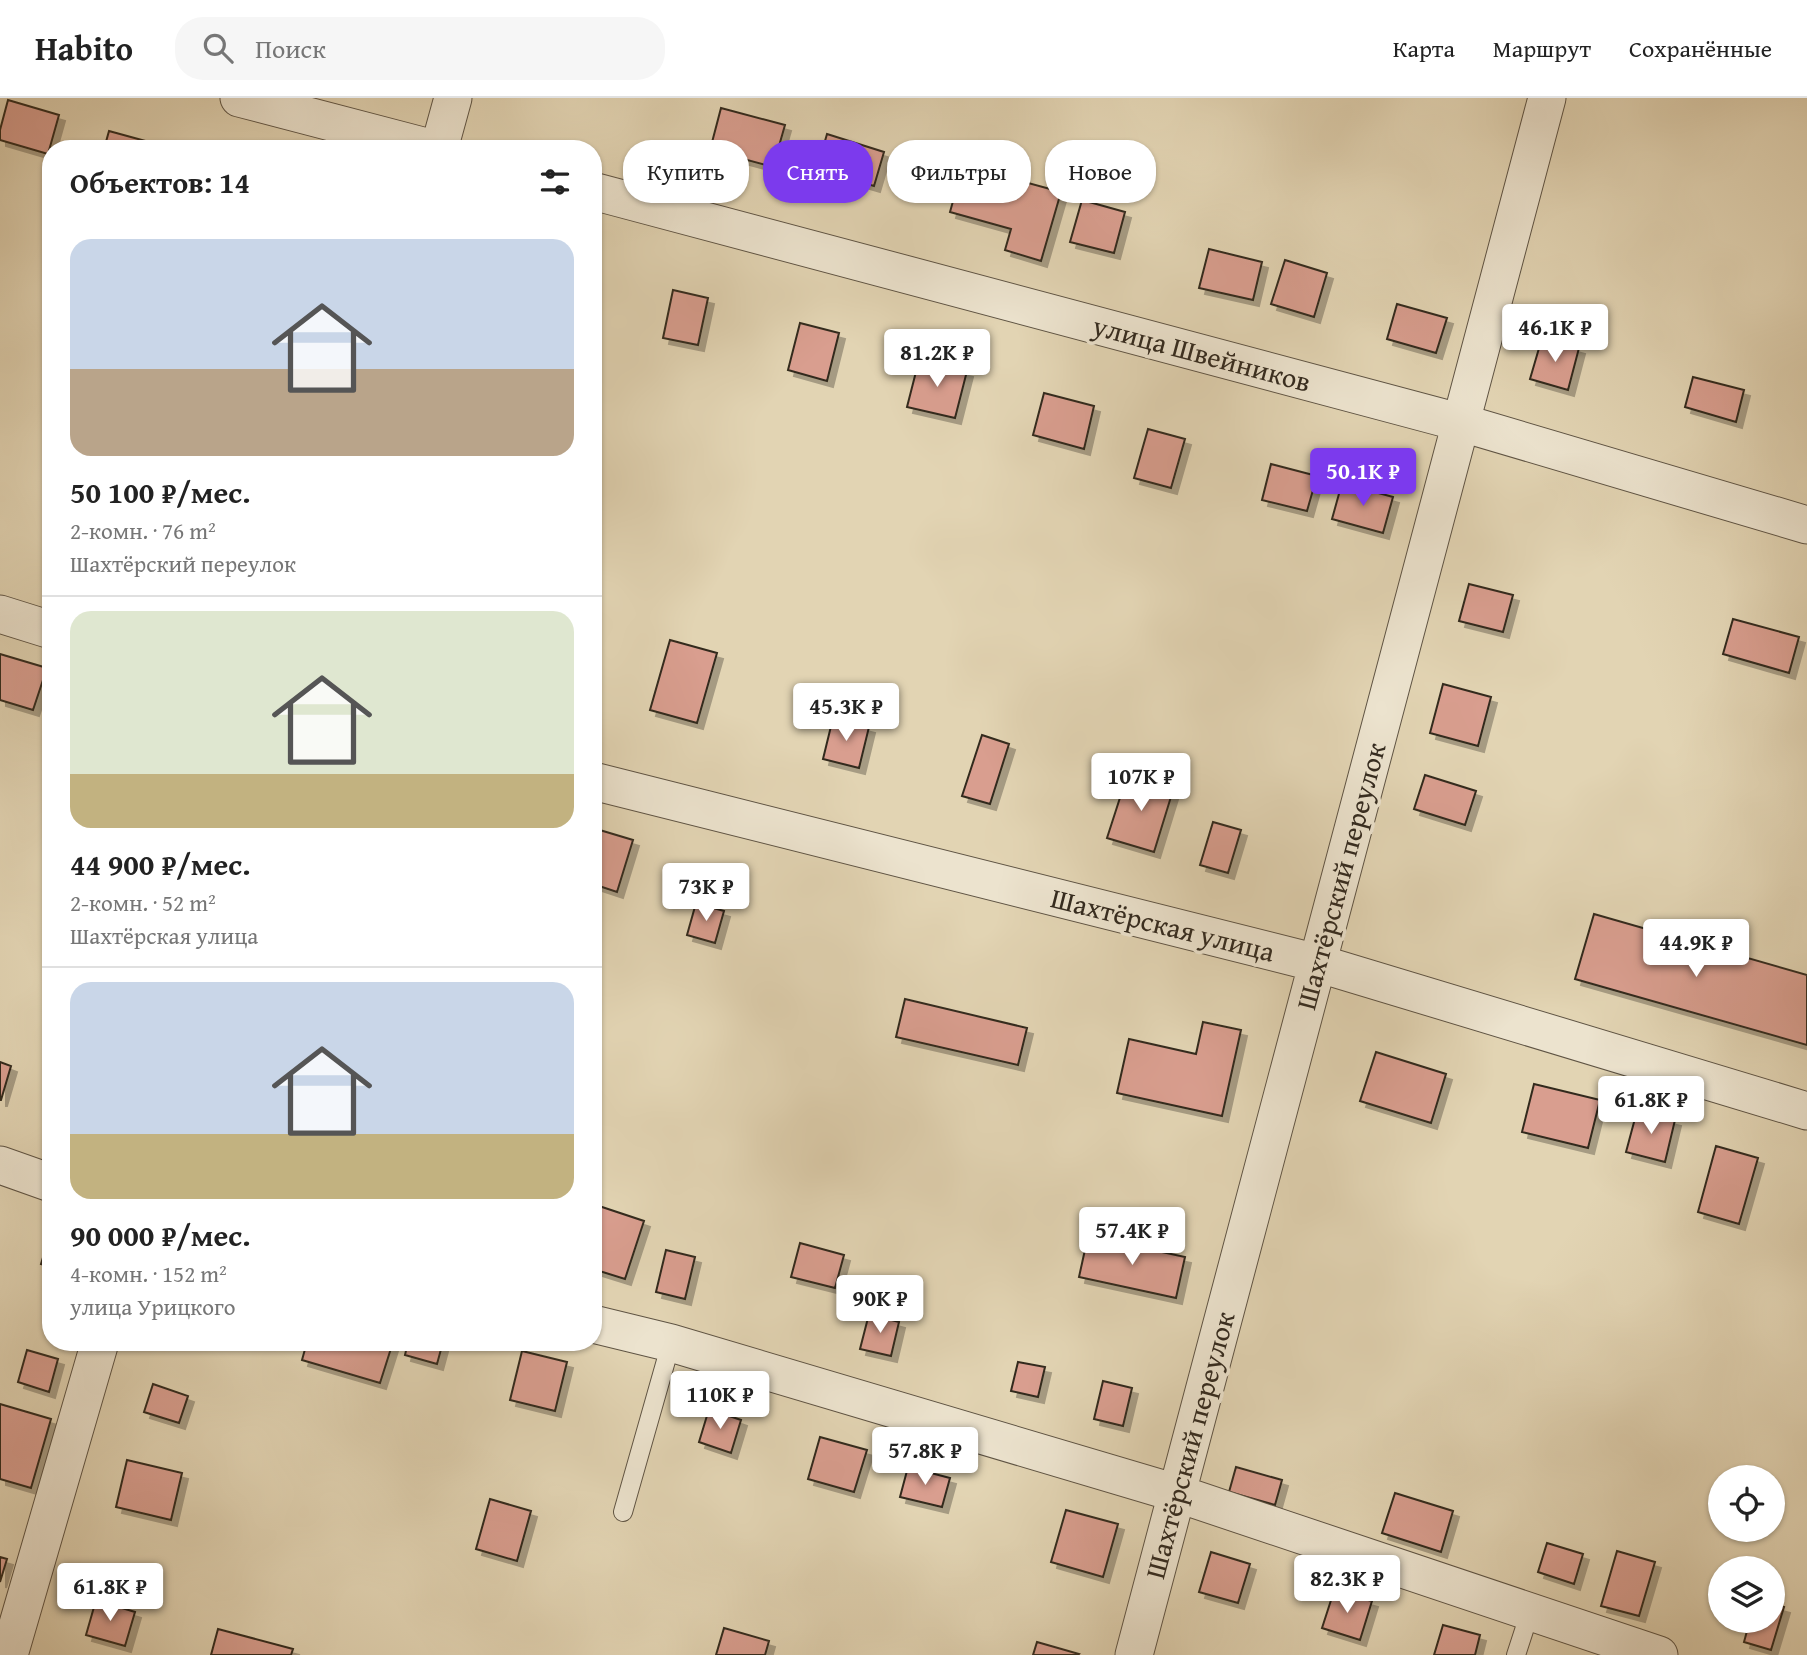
<!DOCTYPE html>
<html lang="ru">
<head>
<meta charset="utf-8">
<style>
  :root { --surface:#fff; --page:#f6f6f6; --text:#222; --muted:#767676; --line:#e0e0e0; --accent:#7c3aed }
  body { margin:0; font-family:"Gentium Book Plus",serif; background:var(--page); color:var(--text); height:100vh; display:flex; flex-direction:column; font-size:26px; white-space:nowrap }
  * { box-sizing:border-box; margin:0 }
  p { font-size:23px; color:var(--muted) }
  .icon { flex:none; width:38px; height:38px; fill:none; stroke:currentColor; stroke-width:2; stroke-linecap:round; stroke-linejoin:round }
  .map { position:relative; flex:1; overflow:hidden }
  .sheet { position:absolute; left:42px; top:42px; width:560px; height:1211px; display:flex; flex-direction:column; background:var(--surface); border-radius:28px; box-shadow:0 2px 5px #0004 }
  .sheet>* { flex:none }
  .top-card { position:absolute; left:623px; top:42px; width:665px; height:63px; display:flex; gap:14px }
  .buttons { position:absolute; left:1708px; top:1367px; display:grid; gap:14px }
  .buttons a { display:grid; place-items:center; width:77px; height:77px; border-radius:50%; background:var(--surface); box-shadow:0 2px 5px #0004; font-size:35px }
  .price { position:absolute; translate:-50% -60px; padding:0 16px; border-radius:7px; background:#fff; color:#222; font-size:23px; line-height:46px; filter:drop-shadow(0 2px 4px #0008) }
  .price::after { content:''; position:absolute; left:50%; top:42px; width:21px; height:16px; margin-left:-10px; background:inherit; clip-path:polygon(0 0,100% 0,50% 100%) }
  .price.selected { background:var(--accent); color:#fff }
  ul { padding:0; list-style:none }
  li { display:grid; align-content:center; gap:14px; height:371px; padding:0 28px }
  li+li { border-top:2px solid var(--line) }
  li span { display:grid; place-items:center; height:217px; border-radius:21px; color:#555 }
  li>.icon { margin-inline-start:auto }
  span .icon { width:126px; height:126px; fill:#fffc; stroke-width:1 }
  li b { font-size:30px }
  h2 { display:flex; justify-content:space-between; align-items:center; height:84px; padding:0 28px; font-size:30px }
  .chip { padding:0 24px; border-radius:28px; background:var(--surface); box-shadow:0 2px 5px #0004; font-size:24px; line-height:63px }
  .chip.selected { background:var(--accent); color:#fff }
  header { display:flex; align-items:center; gap:42px; box-sizing:border-box; height:98px; padding:0 35px; background:var(--surface); border-bottom:2px solid var(--line) }
  header strong { font-size:33px }
  nav { display:flex; gap:38px; margin-inline-start:auto; font-size:24px }
  .search { width:490px; height:63px; background:var(--page); display:flex; align-items:center; gap:18px; box-sizing:border-box; padding:0 24px; border-radius:28px; color:var(--muted); font-size:26px }
  .map>svg:first-child { display:block }
  .building { fill:#d99e8f; stroke:#332a1f; stroke-width:2; filter:url(#shadow) }
  .lines { fill:none; stroke-linecap:round; stroke-linejoin:round }
  .service-casing { stroke:#5f5444; stroke-width:20 }
  .minor-casing { stroke:#5f5444; stroke-width:39 }
  .service { stroke:#ece3ce; stroke-width:18 }
  .minor { stroke:#ece3ce; stroke-width:37 }
  .labels { text-anchor:middle; dominant-baseline:central; stroke-width:7; stroke-linejoin:round; paint-order:stroke }
  .street-label { font-size:28px; fill:#332a1f; stroke:#ece3ce }
</style>
</head>
<body>
<header>
<strong>Habito</strong>
<div class="search"><svg class="icon" aria-label="search" viewBox="0 0 24 24"><circle cx="10" cy="10" r="6"/><path d="M15 15l6 6"/></svg>Поиск</div>
<nav><a>Карта</a><a>Маршрут</a><a>Сохранённые</a></nav>
</header>
<div class="map">
<svg width="1807" height="1557" viewBox="0 0 1807 1557">
  <defs>
    <filter id="shadow"><feDropShadow dx="6" dy="6" stdDeviation="0" flood-color="#0004"/></filter>
  </defs>
  <rect width="100%" height="100%" fill="#e2d4b3"/>
  <filter id="stains"><feTurbulence type="fractalNoise" baseFrequency=".00286" numOctaves="4"/><feColorMatrix values="0 0 0 0 .2 0 0 0 0 .09 0 0 0 0 .02 0 0 0 .5 -.17"/></filter>
  <radialGradient id="worn" r=".72"><stop offset=".6" stop-color="#630" stop-opacity="0"/><stop offset="1" stop-color="#630" stop-opacity=".3"/></radialGradient>
  <path class="building" d="M8,2L59,17L48,56L0,42V32Z
    M721,10L785,27L773,69L710,52Z
    M109,33L171,50L104,51Z
    M827,36L884,54L874,88L817,71Z
    M963,67L1061,94L1041,163L1005,152L1011,131L950,114Z
    M1082,102L1125,114L1114,155L1070,144Z
    M1209,151L1262,164L1253,202L1199,190Z
    M1285,162L1327,175L1314,219L1271,206Z
    M673,192L708,200L698,247L663,240Z
    M1397,206L1447,220L1436,255L1387,241Z
    M800,225L839,235L827,283L788,272Z
    M1542,240L1579,250L1568,292L1530,281Z
    M919,262L967,273L955,320L907,309Z
    M1693,279L1744,292L1736,324L1685,309Z
    M1044,295L1094,308L1084,351L1033,337Z
    M1148,331L1185,341L1171,390L1134,380Z
    M1271,366L1317,378L1307,413L1262,402Z
    M1342,385L1393,399L1383,435L1332,421Z
    M1469,486L1513,497L1503,534L1459,523Z
    M1733,521L1799,539L1789,575L1723,556Z
    M670,542L717,555L697,625L650,612Z
    M0,556L47,570L33,612L0,602Z
    M1443,586L1491,599L1478,648L1430,635Z
    M833,620L869,629L859,670L823,661Z
    M982,637L1009,646L990,706L962,698Z
    M1128,675L1174,689L1154,754L1107,740Z
    M1425,677L1476,693L1465,727L1414,711Z
    M1213,724L1241,732L1228,775L1200,767Z
    M593,730L633,742L617,794L593,786Z
    M696,805L724,813L715,845L687,837Z
    M1594,816L1807,877V947L1575,881Z
    M905,901L1027,930L1018,967L896,939Z
    M1203,924L1241,932L1222,1018L1117,995L1129,941L1196,956Z
    M1376,954L1446,976L1431,1025L1360,1003Z
    M0,964L11,968L1,1002H0Z
    M1534,986L1600,1002L1588,1050L1522,1034Z
    M1637,1013L1675,1022L1665,1064L1626,1054Z
    M1716,1048L1758,1060L1739,1126L1698,1114Z
    M593,1106L644,1123L625,1181L593,1171Z
    M51,1133V1169L41,1166Z
    M1088,1138L1185,1159L1176,1200L1079,1179Z
    M800,1145L844,1157L835,1190L791,1179Z
    M666,1152L695,1159L685,1201L656,1194Z
    M869,1216L899,1224L891,1258L860,1251Z
    M307,1244H393L380,1285L302,1262Z
    M408,1244H443L437,1266L405,1257Z
    M27,1252L58,1261L49,1294L18,1284Z
    M522,1253L567,1264L555,1313L510,1302Z
    M1018,1264L1045,1269L1038,1299L1011,1293Z
    M1103,1283L1132,1290L1123,1328L1094,1321Z
    M153,1286L188,1298L179,1325L144,1314Z
    M0,1306L51,1321L31,1390L0,1381Z
    M709,1311L741,1322L731,1355L699,1344Z
    M820,1339L867,1352L854,1394L808,1381Z
    M127,1362L182,1375L171,1422L116,1409Z
    M908,1369L950,1380L942,1409L900,1399Z
    M1236,1369L1282,1382L1275,1407L1229,1394Z
    M1395,1395L1453,1413L1441,1454L1382,1435Z
    M490,1401L531,1413L517,1463L476,1451Z
    M1066,1412L1118,1426L1103,1479L1051,1464Z
    M1547,1445L1583,1456L1574,1486L1538,1474Z
    M1617,1453L1655,1464L1639,1518L1601,1508Z
    M1211,1454L1250,1466L1238,1505L1199,1494Z
    M0,1459L7,1461L0,1484Z
    M1334,1493L1372,1503L1360,1542L1322,1530Z
    M96,1502L135,1514L125,1548L86,1537Z
    M1773,1506L1784,1509L1771,1552L1744,1544L1750,1522H1773Z
    M1443,1527L1480,1537L1475,1557H1434Z
    M724,1530L769,1543L765,1557H716Z
    M218,1531L293,1551L291,1557H211Z
    M1037,1544L1079,1556L1078,1557H1033Z"/>
  <g class="lines">
    <g class="service-casing">
      <path id="service" d="M623,1414L671,1245
        M1516,1557L1530,1514"/>
    </g>
    <g class="minor-casing">
      <path id="minor" d="M239,0L434,51
        M439,51L453,0
        M593,93L1459,324L1807,427
        M0,516L51,532
        M593,683L1317,865L1807,1013
        M0,1067L51,1085
        M593,1226L671,1245L1176,1395L1659,1557
        M9,1557L100,1244
        M1134,1557L1547,0"/>
    </g>
    <use href="#service" class="service"/>
    <use href="#minor" class="minor"/>
  </g>
  <g class="labels">
    <g class="street-label">
      <text transform="translate(1202 255) rotate(15)">улица Швейников</text>
      <text transform="translate(1340 778) rotate(-75)">Шахтёрский переулок</text>
      <text transform="translate(1163 826) rotate(14)">Шахтёрская улица</text>
      <text transform="translate(1189 1347) rotate(-75)">Шахтёрский переулок</text>
    </g>
  </g>
  <rect width="100%" height="100%" filter="url(#stains)"/>
  <rect width="100%" height="100%" fill="url(#worn)"/>
</svg>
<div class="buttons">
<a><svg class="icon" aria-label="locate" viewBox="0 0 24 24"><circle cx="12" cy="12" r="6"/><path d="M12 2v4M12 18v4M2 12h4M18 12h4"/></svg></a>
<a><svg class="icon" aria-label="layers" viewBox="0 0 24 24"><path d="M12 4l9 5-9 5-9-5zM3 14l9 5 9-5"/></svg></a>
</div>
<b class="price" style="left:1555px;top:266px">46.1K ₽</b>
<b class="price" style="left:937px;top:291px">81.2K ₽</b>
<b class="price selected" style="left:1363px;top:410px">50.1K ₽</b>
<b class="price" style="left:846px;top:645px">45.3K ₽</b>
<b class="price" style="left:1141px;top:715px">107K ₽</b>
<b class="price" style="left:706px;top:825px">73K ₽</b>
<b class="price" style="left:1696px;top:881px">44.9K ₽</b>
<b class="price" style="left:1651px;top:1038px">61.8K ₽</b>
<b class="price" style="left:1132px;top:1169px">57.4K ₽</b>
<b class="price" style="left:880px;top:1237px">90K ₽</b>
<b class="price" style="left:720px;top:1333px">110K ₽</b>
<b class="price" style="left:925px;top:1389px">57.8K ₽</b>
<b class="price" style="left:1347px;top:1517px">82.3K ₽</b>
<b class="price" style="left:110px;top:1525px">61.8K ₽</b>
<div class="top-card">
<a class="chip">Купить</a>
<a class="chip selected">Снять</a>
<a class="chip">Фильтры</a>
<a class="chip">Новое</a>
</div>
<section class="sheet">
<h2>Объектов: 14<svg class="icon" aria-label="filters" viewBox="0 0 24 24"><path d="M4 7h16M4 17h16"/><circle cx="9" cy="7" r="2"/><circle cx="15" cy="17" r="2"/></svg></h2>
<ul>
<li><span style="background:linear-gradient(#c9d6e8 60%,#b9a48a 0)"><svg class="icon" aria-label="home" viewBox="0 0 24 24"><path d="M3 11l9-7 9 7M6 9v11h12V9"/></svg></span><div><b>50 100 ₽/мес.</b><p>2-комн. · 76 m²</p><p>Шахтёрский переулок</p></div></li>
<li><span style="background:linear-gradient(#dfe7d0 75%,#c2b280 0)"><svg class="icon" aria-label="home" viewBox="0 0 24 24"><path d="M3 11l9-7 9 7M6 9v11h12V9"/></svg></span><div><b>44 900 ₽/мес.</b><p>2-комн. · 52 m²</p><p>Шахтёрская улица</p></div></li>
<li><span style="background:linear-gradient(#c9d6e8 70%,#c2b280 0)"><svg class="icon" aria-label="home" viewBox="0 0 24 24"><path d="M3 11l9-7 9 7M6 9v11h12V9"/></svg></span><div><b>90 000 ₽/мес.</b><p>4-комн. · 152 m²</p><p>улица Урицкого</p></div></li>
</ul>
</section>
</div>
</body>
</html>
